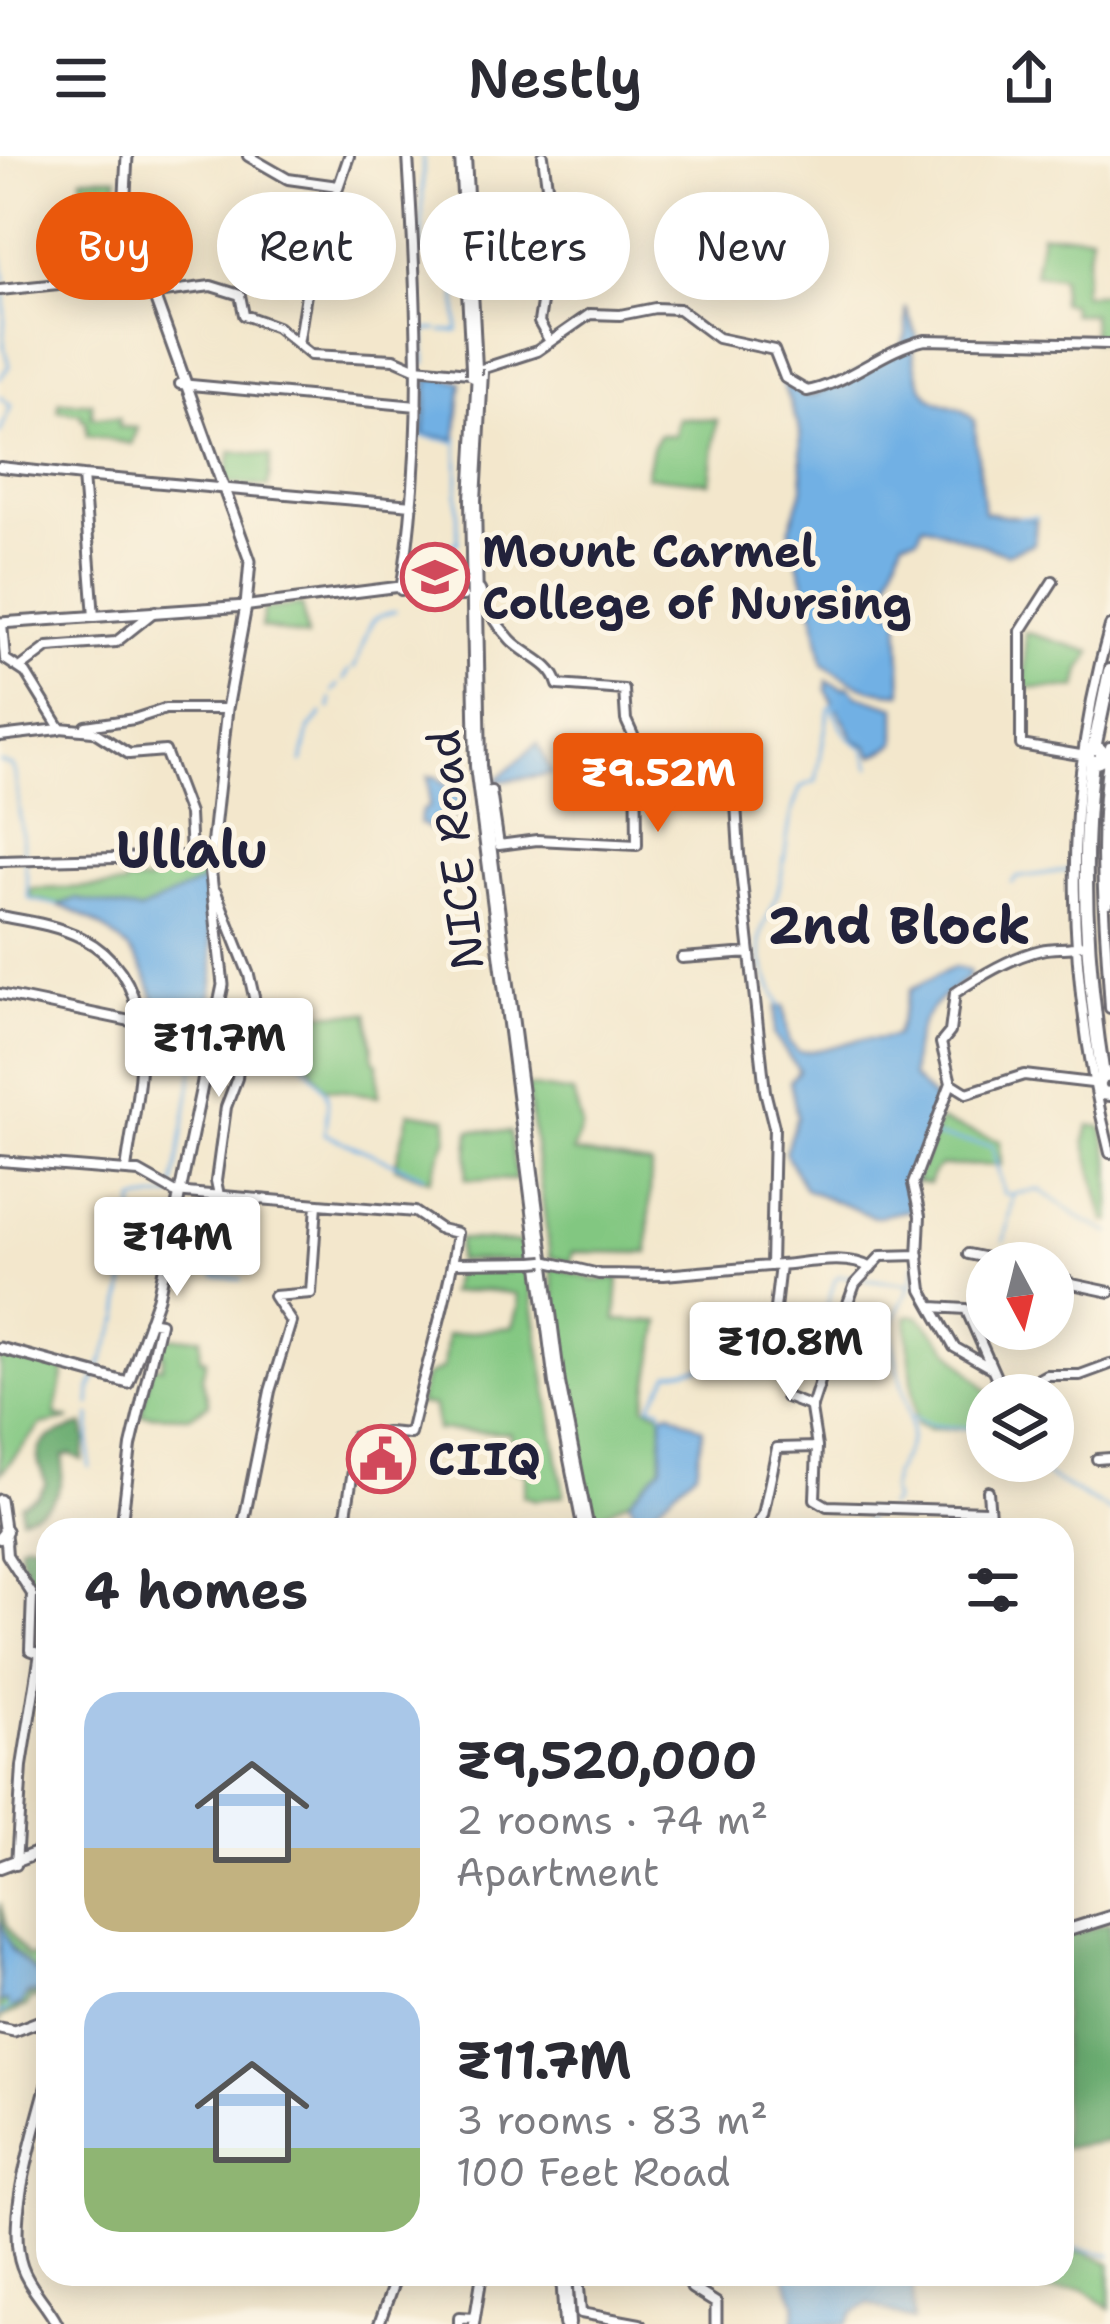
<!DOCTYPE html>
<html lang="en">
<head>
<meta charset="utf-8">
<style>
  :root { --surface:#fff; --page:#f7f7f7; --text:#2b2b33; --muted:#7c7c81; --accent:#ea580c }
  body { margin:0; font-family:"Shantell Sans",sans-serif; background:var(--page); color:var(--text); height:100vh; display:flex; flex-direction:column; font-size:45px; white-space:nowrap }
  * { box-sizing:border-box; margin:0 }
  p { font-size:39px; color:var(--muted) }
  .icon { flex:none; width:66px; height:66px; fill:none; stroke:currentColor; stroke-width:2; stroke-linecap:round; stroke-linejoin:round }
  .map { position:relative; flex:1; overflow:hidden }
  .panel { position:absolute; left:36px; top:1362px; width:1038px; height:768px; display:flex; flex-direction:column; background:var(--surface); border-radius:36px; box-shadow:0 6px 30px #0003 }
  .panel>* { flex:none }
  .top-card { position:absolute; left:36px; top:36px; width:1038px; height:108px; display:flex; gap:24px }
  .needle { width:78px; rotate:173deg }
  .tools { position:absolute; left:966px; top:1086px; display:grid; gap:24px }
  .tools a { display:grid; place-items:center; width:108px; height:108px; border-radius:50%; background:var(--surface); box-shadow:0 6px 30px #0003; font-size:60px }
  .price { position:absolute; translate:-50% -102px; padding:0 27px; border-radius:12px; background:#fff; color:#222; font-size:39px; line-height:78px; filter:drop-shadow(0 3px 6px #0008) }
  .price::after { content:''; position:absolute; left:50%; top:72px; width:36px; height:27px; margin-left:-18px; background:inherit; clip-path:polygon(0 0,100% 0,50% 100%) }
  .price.selected { background:var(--accent); color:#fff }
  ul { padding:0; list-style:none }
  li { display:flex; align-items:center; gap:36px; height:300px; padding:0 48px }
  li span { display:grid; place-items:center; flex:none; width:336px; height:240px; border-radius:36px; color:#555 }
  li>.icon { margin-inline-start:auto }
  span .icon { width:144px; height:144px; fill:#fffc; stroke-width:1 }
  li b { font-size:51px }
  h2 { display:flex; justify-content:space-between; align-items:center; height:144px; padding:0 48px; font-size:51px }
  .pill { padding:0 42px; border-radius:54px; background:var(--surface); box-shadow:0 6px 30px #0003; font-size:42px; line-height:108px }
  .pill.selected { background:var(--accent); color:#fff }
  header { display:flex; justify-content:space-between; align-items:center; height:156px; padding:0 48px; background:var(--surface); font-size:54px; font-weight:600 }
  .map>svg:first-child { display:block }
  .green { fill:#82c781; stroke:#52745e; stroke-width:3 }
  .forest { fill:#69ac6f; stroke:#466755; stroke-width:3 }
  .water { fill:#71b0e4; stroke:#4a6990; stroke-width:3 }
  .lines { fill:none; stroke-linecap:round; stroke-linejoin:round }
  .stream { stroke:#71b0e4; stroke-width:3 }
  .tertiary-casing { stroke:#6b676e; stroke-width:14 }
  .secondary-casing { stroke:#6b676e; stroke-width:15 }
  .primary-casing { stroke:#6b676e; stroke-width:16 }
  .trunk-casing { stroke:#6b676e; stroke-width:18 }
  .motorway-casing { stroke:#6b676e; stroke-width:20 }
  .tertiary { stroke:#fff; stroke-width:8 }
  .secondary { stroke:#fff; stroke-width:9 }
  .primary { stroke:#fff; stroke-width:10 }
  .trunk { stroke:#fff; stroke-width:12 }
  .motorway { stroke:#fff; stroke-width:14 }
  .tertiary-bridge-casing { stroke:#6b676e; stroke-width:14; stroke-linecap:butt }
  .motorway-bridge-casing { stroke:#6b676e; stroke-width:20; stroke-linecap:butt }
  .tertiary-bridge { stroke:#fff; stroke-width:8 }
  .motorway-bridge { stroke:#fff; stroke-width:14 }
  .labels { text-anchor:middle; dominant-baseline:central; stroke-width:10; stroke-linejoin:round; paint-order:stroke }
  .poi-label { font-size:45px; font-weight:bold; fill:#22223b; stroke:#fcf5e5; text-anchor:start }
  .street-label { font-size:45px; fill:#22223b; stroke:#fcf5e5 }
  .quarter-label { font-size:51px; font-weight:bold; fill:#22223b; stroke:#fcf5e5 }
</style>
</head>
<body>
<header><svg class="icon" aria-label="menu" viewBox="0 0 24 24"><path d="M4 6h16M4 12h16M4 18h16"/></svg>Nestly<svg class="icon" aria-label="share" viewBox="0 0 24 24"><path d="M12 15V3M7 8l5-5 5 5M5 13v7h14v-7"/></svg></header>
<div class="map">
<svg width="1110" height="2168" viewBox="0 0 1110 2168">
  <rect width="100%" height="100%" fill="#fcf5e5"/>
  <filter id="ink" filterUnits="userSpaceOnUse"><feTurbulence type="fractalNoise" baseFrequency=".00833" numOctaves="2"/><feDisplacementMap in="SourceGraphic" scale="24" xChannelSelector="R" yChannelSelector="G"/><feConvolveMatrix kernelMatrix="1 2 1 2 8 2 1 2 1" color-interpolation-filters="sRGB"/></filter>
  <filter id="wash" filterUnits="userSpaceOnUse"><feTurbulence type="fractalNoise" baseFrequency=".004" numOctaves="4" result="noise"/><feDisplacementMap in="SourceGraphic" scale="48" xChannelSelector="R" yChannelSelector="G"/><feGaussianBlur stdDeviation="2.7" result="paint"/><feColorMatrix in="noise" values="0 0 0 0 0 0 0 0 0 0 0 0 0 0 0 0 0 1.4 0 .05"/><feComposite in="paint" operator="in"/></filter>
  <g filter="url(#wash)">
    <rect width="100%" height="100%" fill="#f3e7cc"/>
    <path class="green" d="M82,21H117L116,49L81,48Z
      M1041,78L1091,79L1082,138H1110V185H1093L1092,158H1072L1071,148L1061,147V121L1034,118Z
      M779,98L820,104L810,129L754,146L758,107L777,110Z
      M59,246L92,247V261L119,262V271L138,272L132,288L87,280L86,265L82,264L81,258L58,255Z
      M678,262L717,264L710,326L646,320L652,291L659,279H675Z
      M231,295L271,300L268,331L220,327V322L226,320Z
      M302,449L307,481L261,471L264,453Z
      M1025,476L1092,496L1081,514L1077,532H1025Z
      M203,716L204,725L139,756L76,743L58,749L31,742L30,733L125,730L126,721L131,727L150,726V720Z
      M368,857L374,904L378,907V940L324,932L306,903L266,857Z
      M527,930L573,937L582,970L573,996L651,1009L648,1097L573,1096L571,1106L550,1101Z
      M409,956L447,962V982L430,1024L395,1011Z
      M940,965L1000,985L1001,1009L940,1010L933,1017L929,1028L916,1026Z
      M1089,969L1102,971L1110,1006V1066L1105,1065L1085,985Z
      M470,974L510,976L516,1024L466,1023Z
      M459,1083L523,1087L526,1105L457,1104Z
      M457,1109L527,1110L564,1339L536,1344L523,1340L526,1317L512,1313L510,1277L437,1274L434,1250L418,1248L425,1221L443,1212L447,1179L512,1171L518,1150L516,1138L484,1134L449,1137Z
      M551,1110L595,1124L619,1122L616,1164L660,1166L645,1250L662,1258V1310L629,1344L593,1363L571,1265Z
      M910,1159L920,1161L991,1239H987V1272L929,1273L916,1268L906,1161Z
      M201,1181L200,1202L206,1203L202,1222L209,1248L191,1260L141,1259L152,1210L162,1211L164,1198L156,1196L159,1182Z
      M0,1197L64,1214L55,1259L70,1263L41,1269L0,1318Z
      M0,1747L6,1769L27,1801L48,1798V1842L31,1843L27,1850L1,1861L0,1867V1845L38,1838L42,1821C15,1801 0,1782 0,1747Z
      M1062,2095L1084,2096L1110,2108V2153L1084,2133L1046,2135L1037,2127L1010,2118H1062Z"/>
    <path class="forest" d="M83,1268L86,1284L82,1304L70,1298L63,1300C63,1334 57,1350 21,1361V1348L38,1339L45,1329C45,1319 38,1310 38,1301C38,1279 69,1275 83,1268Z
      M26,1386L48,1388V1443C33,1436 19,1405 20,1389Z
      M1110,1767V1857L1107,1859L1110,1985L1062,1992V1781Z"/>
    <path class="water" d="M906,151L918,184L912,187C915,208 917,239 941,247C959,254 958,249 974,264L984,356L1036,364L1034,387L1007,398L923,368L918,381L903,383L888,428V452L899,458L902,537C868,537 850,526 823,508L814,457L791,384L790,372L803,331L800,275L784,231L786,228L804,240L815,239L900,193L906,178Z
      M429,221L462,226L456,283L424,279Z
      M827,525L844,532L848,530L857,539L896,551V587L873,600L867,590L855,584L826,534Z
      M538,587L552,618L494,626Z
      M428,620L436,621L459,641L461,659L435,663L430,673L419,667L422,655L429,651Z
      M204,725L214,816L211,842L203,847L198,875L163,869C156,850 152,830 143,813C127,785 89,759 58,749L76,743L139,755Z
      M954,811L969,814L970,820C929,850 911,868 912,921L939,948C925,983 905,1016 915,1053L874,1061L805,1033L785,996L797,960L790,925L799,915L774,879L776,851H784L789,886L799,896C820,896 837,889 857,884C871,881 884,885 896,879L910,834Z
      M671,1256L703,1273L696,1314L640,1366L629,1344L662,1310V1258Z
      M0,1766L13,1795L44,1825L43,1835L27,1838L21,1849L10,1852L7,1845H0Z
      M784,2118H913V2165L870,2148L853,2156L845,2168H793L796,2148Z"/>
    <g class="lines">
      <path class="stream" d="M423,0L422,94L456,118L458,175H442
        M0,90L5,126
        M771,196L785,231
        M425,208V174H437
        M425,218L421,280L457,286
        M0,222L9,210L4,190L5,138
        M0,241L11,250L0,277
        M457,282L458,333
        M1019,362L1037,361
        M411,423L426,394L458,387L457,336
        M354,512C361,499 367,469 375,463C381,458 389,458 395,455
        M344,524L349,514
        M333,535L338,529
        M330,552L331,543
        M0,606L12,610L15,618L29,743L58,749
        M302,606L309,573L322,558
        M1012,727L1016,722L1075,713
        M215,842C240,849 320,916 327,940C330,950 324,968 325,978L424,1020
        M780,851C771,829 761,811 760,787C760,770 771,758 776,742C788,704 784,667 801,631L816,625L829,552L835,547L837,551L833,554C841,572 846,583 864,592L870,611
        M931,980L992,990L1004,1039L1040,1034L1085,1065L1110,1077
        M174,1031L198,883
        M182,1050L190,1062L212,1064L215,1120L241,1123
        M1004,1085L1013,1040
        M865,1123L909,1128
        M90,1249L91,1233L120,1161L135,1045L172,1040
        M662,1258L661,1252L650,1250L670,1217L712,1210L749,1176H766L786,1167L812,1179L819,1177L835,1124L839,1120L855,1121
        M912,1261C934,1275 962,1268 987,1275
        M1028,1305L1046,1319L1110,1355
        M89,1311L90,1260
        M888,1350L893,1345C883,1318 911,1300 911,1276C911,1250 887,1190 893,1167C899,1144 916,1131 915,1106
        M861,1374L871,1355
        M0,1858L10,1852V1848
        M1062,2089L1110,2099"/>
    </g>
  </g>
  <g filter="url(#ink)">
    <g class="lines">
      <g class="tertiary-casing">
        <path id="tertiary" d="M248,0L288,23L338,30
          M543,0L553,74L539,166L549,184
          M0,134L146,119
          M148,138L211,130L240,139L244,159L277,171L311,199L394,203L417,213
          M298,189L310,113L349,0
          M416,212L469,217L537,195L590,158L620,159L655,152L679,153L718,182L774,194L785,222L807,235C847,228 883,193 925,184L1110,188
          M180,228L417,250
          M0,311L83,320L94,461
          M83,320L412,349
          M1053,425L1021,475V589L1080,599
          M456,426V440H463
          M401,434C425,290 417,144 408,0
          M480,434C486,452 498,470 511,484C526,500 552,506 558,529L624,534L626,564L636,586L637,689L537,684L499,689L491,635L484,636
          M246,450L452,424L465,426
          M2,467L5,503L26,517L60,572L93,575L129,598L165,595L189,658L191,700H211
          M1110,470C1060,642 1066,824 1110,997
          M20,512L48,491L116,486L155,455
          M86,570L134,563L165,553H227
          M0,580L59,573
          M1110,591C1095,677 1105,766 1110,852
          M733,596L739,698L765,935L774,971L771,1110
          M0,705L191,700
          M216,736L249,819L259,863L241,888L237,922L226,951L216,1025L219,1039
          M1108,747V697
          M0,760C27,765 57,769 82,782C170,828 136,935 126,1014
          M682,802L750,797
          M0,838L241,888
          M951,927L967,937L1024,919L1092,927
          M0,1005L139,1016L178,1038
          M174,1036L415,1056L440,1073L457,1077C448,1146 425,1210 410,1278L387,1276L355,1281L357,1289L344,1371L347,1374
          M968,1098L1011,1107
          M544,1105L599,1118L664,1119L780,1109L773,1170L786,1241L812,1251
          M454,1107L533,1106
          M780,1109C807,1107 847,1098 871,1112
          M1053,1116L1072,1128L1110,1136
          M933,1151L966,1153L1004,1239
          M991,1212L954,1191L922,1134L918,1101L920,1060L913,1028L951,927L941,887L950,876L955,837C980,820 1011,801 1041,794C1057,790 1073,795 1087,786
          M1010,1239L1046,1219H1080L1110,1208
          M817,1291L815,1343L827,1350L987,1355
          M1097,1303L1110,1302
          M988,1335L991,1374
          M121,1374L131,1290L160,1167L149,1165
          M242,1374L270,1235L291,1166L274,1140L311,1137L317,1048
          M754,1374L763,1359L777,1292L817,1291L811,1253L823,1216L855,1128L881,1100L919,1099
          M6,1386L7,1399L32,1438L30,1494L48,1501
          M16,1709L22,1610L40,1497
          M578,2118L581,2157L640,2168
          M379,2168L397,2118
          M459,2168V2161L475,2162
          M474,2168L482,2118"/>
      </g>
      <g class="secondary-casing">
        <path id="secondary" d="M0,467L246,450
          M0,1192L128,1227L158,1142L223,829L210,710L227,553L246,450L250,405L124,56L127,0
          M0,1344L6,1386
          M0,1872L14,1875L48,1862
          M48,1924C36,1972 5,2064 22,2111C29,2132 47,2148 57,2168
          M690,2118L692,2132L716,2147V2168"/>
      </g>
      <g class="primary-casing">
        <path id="primary" d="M0,1382L6,1375
          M0,1711L48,1693
          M1062,1776L1110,1761"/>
      </g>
      <g class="trunk-casing">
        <path id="trunk" d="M1094,592L1110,515
          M1088 599a7 7 0 1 1 14 0a7 7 0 1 1-14 0Z
          M1092,605C1080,707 1087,818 1103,920
          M1110,919L1102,921L1098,929L1102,937L1110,938"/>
      </g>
      <g class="motorway-casing">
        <path id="motorway" d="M463,0L474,212
          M480,216L473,344L478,610L557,1227L586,1374
          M564,2118L567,2168"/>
      </g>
      <use href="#tertiary" class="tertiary"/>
      <use href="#secondary" class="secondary"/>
      <use href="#primary" class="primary"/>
      <use href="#trunk" class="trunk"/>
      <use href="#motorway" class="motorway"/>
      <g class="tertiary-bridge-casing">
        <path id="tertiary-bridge" d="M533,1106L544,1105"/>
      </g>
      <g class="motorway-bridge-casing">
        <path id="motorway-bridge" d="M474,219V212"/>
      </g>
      <use href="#tertiary-bridge" class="tertiary-bridge"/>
      <use href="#motorway-bridge" class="motorway-bridge"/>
    </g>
  </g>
  <defs>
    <g id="university-ring" transform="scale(3.45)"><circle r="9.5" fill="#fcf5e5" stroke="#d1495b" stroke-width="1.5"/><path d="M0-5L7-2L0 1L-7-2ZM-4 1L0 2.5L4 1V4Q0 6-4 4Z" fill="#d1495b"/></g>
    <g id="civic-ring" transform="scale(3.45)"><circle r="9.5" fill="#fcf5e5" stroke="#d1495b" stroke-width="1.5"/><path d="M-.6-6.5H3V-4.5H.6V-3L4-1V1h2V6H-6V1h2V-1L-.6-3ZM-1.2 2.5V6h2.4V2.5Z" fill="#d1495b"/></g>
  </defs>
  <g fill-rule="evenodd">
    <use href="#university-ring" x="435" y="421"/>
    <use href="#civic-ring" x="381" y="1303"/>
  </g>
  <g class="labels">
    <g class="poi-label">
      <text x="482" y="395">Mount Carmel<tspan x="482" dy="52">College of Nursing</tspan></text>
      <text x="428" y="1303">CIIQ</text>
    </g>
    <g class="street-label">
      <text transform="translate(455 694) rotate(-96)">NICE Road</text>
    </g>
    <g class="quarter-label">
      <text x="192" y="693">Ullalu</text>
      <text x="899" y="769">2nd Block</text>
    </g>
  </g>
</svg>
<div class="tools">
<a><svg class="needle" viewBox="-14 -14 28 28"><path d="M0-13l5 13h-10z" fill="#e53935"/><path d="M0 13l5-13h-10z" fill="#7c7c81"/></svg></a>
<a><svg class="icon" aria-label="layers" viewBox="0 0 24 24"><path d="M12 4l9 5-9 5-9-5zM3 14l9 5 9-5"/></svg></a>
</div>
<b class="price selected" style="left:658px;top:679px">₹9.52M</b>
<b class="price" style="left:219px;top:944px">₹11.7M</b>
<b class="price" style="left:177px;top:1143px">₹14M</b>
<b class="price" style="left:790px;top:1248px">₹10.8M</b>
<div class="top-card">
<a class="pill selected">Buy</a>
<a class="pill">Rent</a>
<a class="pill">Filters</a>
<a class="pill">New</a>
</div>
<section class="panel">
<h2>4 homes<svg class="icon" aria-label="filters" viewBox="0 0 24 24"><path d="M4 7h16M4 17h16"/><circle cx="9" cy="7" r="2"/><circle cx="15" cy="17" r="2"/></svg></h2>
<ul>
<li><span style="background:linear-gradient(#a9c7e8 65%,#c2b280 0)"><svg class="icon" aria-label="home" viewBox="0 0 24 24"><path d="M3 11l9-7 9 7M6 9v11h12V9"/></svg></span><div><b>₹9,520,000</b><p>2 rooms · 74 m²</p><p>Apartment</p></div></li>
<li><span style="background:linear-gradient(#a9c7e8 65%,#8fb573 0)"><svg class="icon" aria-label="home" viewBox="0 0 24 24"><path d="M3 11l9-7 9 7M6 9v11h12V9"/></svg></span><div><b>₹11.7M</b><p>3 rooms · 83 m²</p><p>100 Feet Road</p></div></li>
</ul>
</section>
</div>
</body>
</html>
